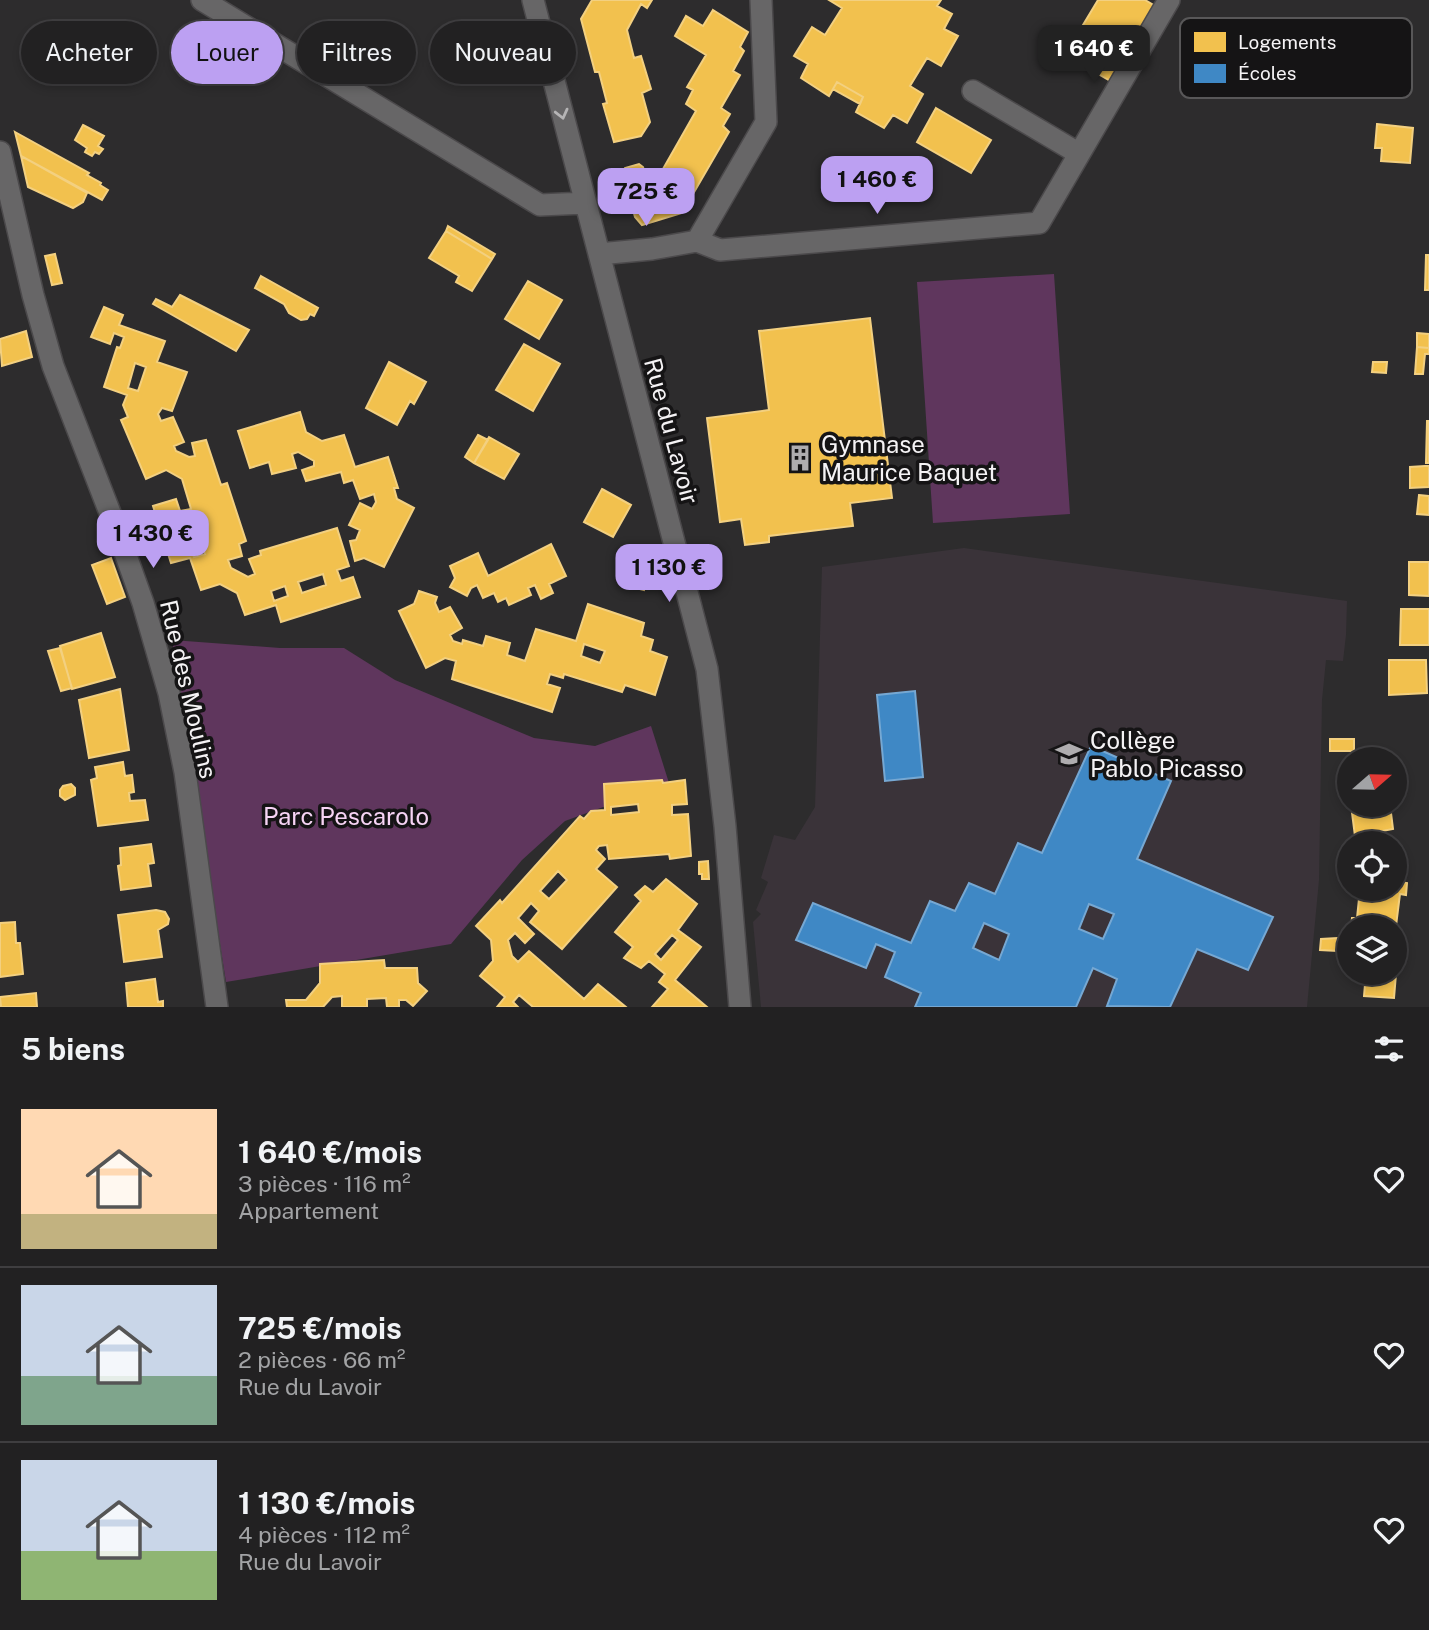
<!DOCTYPE html>
<html lang="fr">
<head>
<meta charset="utf-8">
<style>
  :root { --surface:#222122; --page:#2e2e2f; --text:#f1f3f6; --muted:#a2a3a5; --line:#3f3e40; --accent:#bca0f2 }
  body { margin:0; font-family:"Public Sans",sans-serif; background:var(--page); color:var(--text); height:100vh; display:flex; flex-direction:column; font-size:26px; white-space:nowrap }
  * { box-sizing:border-box; margin:0 }
  p { font-size:23px; color:var(--muted) }
  .icon { flex:none; width:38px; height:38px; fill:none; stroke:currentColor; stroke-width:2; stroke-linecap:round; stroke-linejoin:round }
  .map { position:relative; height:1007px; overflow:hidden }
  .details { display:flex; flex-direction:column; background:var(--surface); flex:1 }
  .details>* { flex:none }
  .top-card { position:absolute; left:21px; top:21px; width:700px; height:63px; display:flex; gap:14px }
  .needle { width:46px; rotate:70deg }
  .controls { position:absolute; left:1337px; top:747px; display:grid; gap:14px }
  .controls a { display:grid; place-items:center; width:70px; height:70px; border-radius:50%; background:var(--surface); box-shadow:0 4px 10px #0003,0 0 0 2px var(--line); font-size:35px }
  .price { position:absolute; translate:-50% -60px; padding:0 16px; border-radius:14px; background:var(--accent); color:#111; font-size:23px; line-height:46px; filter:drop-shadow(0 2px 4px #0008) }
  .price::after { content:''; position:absolute; left:50%; top:42px; width:21px; height:16px; margin-left:-10px; background:inherit; clip-path:polygon(0 0,100% 0,50% 100%) }
  .price.active { background:#222; color:#fff }
  ul { padding:0; list-style:none }
  li { display:flex; align-items:center; gap:21px; height:175px; padding:0 21px }
  li+li { border-top:2px solid var(--line) }
  li span { display:grid; place-items:center; flex:none; width:196px; height:140px; border-radius:0px; color:#555 }
  li>.icon { margin-inline-start:auto }
  span .icon { width:84px; height:84px; fill:#fffc; stroke-width:1 }
  li b { font-size:30px }
  h2 { display:flex; justify-content:space-between; align-items:center; height:84px; padding:0 21px; font-size:30px }
  .chip { padding:0 24px; border-radius:32px; background:var(--surface); box-shadow:0 4px 10px #0003,0 0 0 2px var(--line); font-size:24px; line-height:63px }
  .chip.active { background:var(--accent); color:#111 }
  .map>svg:first-child { display:block }
  .built { fill:#3a3339 }
  .green { fill:#5f365d }
  .homes { fill:#f2c14e; stroke:#f3d080; stroke-width:2; fill-rule:evenodd }
  .schools { fill:#3f88c5; stroke:#76a8d3; stroke-width:2; fill-rule:evenodd }
  .lines { fill:none; stroke-linecap:round; stroke-linejoin:round }
  .street-casing { stroke:#4b494b; stroke-width:24 }
  .street { stroke:#676667; stroke-width:21 }
  .oneway { stroke:#b5b4b5 }
  .labels { text-anchor:middle; dominant-baseline:central; stroke-width:7; stroke-linejoin:round; paint-order:stroke }
  .street-label { font-size:24px; fill:#f5f3f5; stroke:#151415 }
  .poi-label { font-size:24px; fill:#f5f3f5; stroke:#151415; text-anchor:start }
  .park-label { font-size:24px; fill:#f7d4f5; stroke:#151415 }
  .key { fill:#151415; stroke:#585758; stroke-width:2 }
  .key-label { font-size:19px; fill:#f5f3f5 }
</style>
</head>
<body>
<div class="map">
<svg width="1429" height="1007" viewBox="0 0 1429 1007">
  <rect width="100%" height="100%" fill="#2d2c2d"/>
  <path class="built" d="M964,548L1347,601L1346,635L1343,661L1326,660L1322,700L1319,880L1307,1007H761L753,922L761,914L756,910L768,882L761,878L774,835L795,840L815,807L822,567Z"/>
  <path class="green" d="M1054,274L1070,514L933,523L917,282Z
    M172,640L280,648H344L395,680L534,738L595,746L651,726L669,783L565,821L522,860L451,944L226,982Z"/>
  <path class="homes" d="M592,0H652L647,8L641,4L627,30L634,58L641,56L651,89L642,93L650,122L641,136L614,142L603,104L607,103L599,72H595L581,19Z
    M829,0H941L937,6L952,14L944,29L958,36L941,66L927,58L910,86L923,94L907,123L893,115L884,128L856,112L863,97L837,82L829,96L801,78L808,64L794,56L812,27L825,35L842,8Z
    M1098,0H1145L1157,7L1112,82L1065,55Z
    M713,10L748,32L740,47L744,51L733,71L740,75L721,108L730,114L723,126L729,132L682,213L642,225L635,217L623,174L625,168L639,164L643,167L647,180L659,176L696,111L686,104L693,90L687,87L706,55L675,36L686,16L703,26Z
    M837,82L863,97L860,104L833,89Z
    M936,108L991,140L971,173L917,142Z
    M1377,124L1413,128L1410,163L1381,161L1382,148H1375Z
    M83,125L104,136L98,146L103,149L99,154L95,152L92,156L85,152L87,148L75,140Z
    M15,132L89,173L87,175L101,183L100,185L108,190L102,200L21,156Z
    M21,156L87,193L83,202L73,208L28,187Z
    M448,226L495,254L492,259L446,231Z
    M446,231L492,259L472,291L456,282L459,276L429,258Z
    M55,254L62,283L52,285L45,256Z
    M1426,255H1429V290H1425Z
    M261,276L318,308L314,316L310,314L307,319L301,320L289,313L284,304L255,288Z
    M528,281L562,300L539,339L505,319Z
    M180,295L249,330L236,351L153,304L156,299L172,307Z
    M104,307L123,315L119,325L165,341L157,362L187,372L172,411L162,408L158,414L161,421L173,417L184,442L174,446L176,451L189,457L195,456L192,443L206,440L221,485L227,483L246,541L239,544L242,556L228,560L231,568L248,577L255,574L249,559L261,555L260,551L337,528L349,566L337,570L341,581L353,577L360,597L281,622L276,605L245,615L237,593L220,584L201,590L190,558L171,563L153,506L176,499L180,511L191,509L182,479L166,470L146,479L121,420L128,417L123,405L127,395L104,387L117,347L120,348L124,337L114,333L110,344L91,337ZM135,363L146,367L138,391L128,388ZM195,523L205,554L194,557L184,527ZM323,574L326,585L302,593L298,582ZM285,586L288,596L274,601L271,591Z
    M870,318L892,498L850,503L853,526L769,536V542L745,545L741,519L720,522L707,418L769,410L759,331Z
    M26,331L32,357L2,366L0,339Z
    M1417,333L1429,334V348L1417,347Z
    M524,344L560,364L533,411L496,390Z
    M1417,347L1429,348V354H1425L1423,374H1415Z
    M389,362L426,382L414,404L410,401L397,425L366,408Z
    M1373,362H1387L1386,373L1372,372Z
    M300,412L306,432L322,441L344,435L355,467L388,457L398,488H394L397,499L414,508L384,567L364,558L355,561L350,541L356,540L360,530L349,525L360,503L372,509L376,502L374,494L360,499L353,480L344,483L341,472L306,481L302,470L314,466V461L298,452L292,454L296,468L272,474L269,462L250,468L238,431Z
    M1427,421H1429V463H1426Z
    M478,435L488,440L474,463L465,457Z
    M489,437L519,454L504,479L474,463Z
    M1425,466H1429V487L1410,488V467Z
    M602,489L631,505L613,537L584,522Z
    M1419,495L1429,496V515L1417,514Z
    M551,544L566,576L549,584L553,593L541,599L535,585L528,588L531,595L509,605L506,598L498,602L494,593L483,598L477,585L471,588L467,596L450,587L455,578L450,566L478,553L488,576Z
    M111,558L125,597L107,604L92,565Z
    M1409,562H1429V596L1409,595Z
    M633,563L648,572L644,590L627,586Z
    M419,591L437,597L435,603L439,612L450,607L462,628L450,635L453,641L462,644L463,640L483,646L486,636L510,643L507,655L525,661L536,629L576,641L588,604L644,623L641,636L653,640L650,651L667,657L655,695L625,685L622,692L564,674L563,678L550,674L547,684L560,688L552,712L452,679L456,661L445,658L426,668L399,611L414,604ZM584,644L605,651L600,663L581,656Z
    M1401,609H1429V645H1400Z
    M101,633L115,677L72,689L60,646Z
    M60,648L72,688L61,691L48,651Z
    M1389,660H1426L1427,693L1389,695Z
    M120,689L129,750L89,758L79,700Z
    M1330,739H1354V751H1330Z
    M123,762L125,776L132,775L134,792L129,793L130,801L145,800L148,820L98,826L91,780L97,778L95,767Z
    M662,780L663,783L685,780L687,804L672,805V815L688,814L691,856L670,859L669,854L609,859L607,845L599,846L596,850L605,859L596,869L617,887L562,949L530,922L539,911L531,903L518,918L534,934L525,943L515,933L508,940L512,956L518,962L529,951L584,999L598,984L626,1007H533L519,995L513,1002L518,1007H497L505,997L480,976L493,961L491,940L476,926L500,900L502,903L580,816L584,819L591,811L605,810L604,784ZM638,804L639,812L611,815V807ZM558,871L567,880L549,899L540,891Z
    M71,784L75,788V795L65,800L60,796V790L63,786Z
    M1351,805H1390L1393,829L1355,836Z
    M151,844L154,863L148,864L151,886L121,890L118,866L121,865L120,848Z
    M708,861L709,879H702V874H699V862Z
    M1395,870L1402,871L1400,882L1407,883L1406,895L1400,894L1395,934V928H1351L1352,918H1357L1360,889H1395Z
    M666,879L697,904L678,930L701,947L675,980L707,1007H652L668,989L659,982L665,974L649,961L641,968L624,958L633,947L615,932L641,901L635,895L645,886L653,892ZM672,935L678,940L661,960L655,954Z
    M156,910L165,912L169,919L168,924L158,930L162,957L124,962L118,915Z
    M15,922L16,943H20L23,974L0,977V923Z
    M1337,938V951L1320,950L1321,939Z
    M384,960L385,968H417L418,983L427,991L413,1006L406,1000H399V1007H387L386,998L367,999V1007H342V996L332,997L323,1007H287L286,1000H306L320,983V964Z
    M1366,973L1396,974L1394,998L1364,996Z
    M155,979L158,1002L163,1001V1007H128L126,983Z
    M36,993L37,1007H1L0,997Z"/>
  <path class="schools" d="M915,691L923,777L885,781L877,695Z
    M1091,746L1171,781L1137,859L1273,917L1248,970L1197,949L1170,1007L1107,1006L1117,979L1093,968L1076,1007H915L921,993L885,977L895,952L876,944L866,968L796,940L813,903L911,943L930,901L955,911L969,883L995,894L1018,843L1042,853ZM1089,904L1114,914L1103,939L1079,929ZM984,923L1009,934L999,960L973,948Z"/>
  <g class="lines">
    <g class="street-casing">
      <path id="street" d="M202,0L540,205L585,203
        M533,0L707,669L725,826L740,1007
        M973,91L1078,153
        M0,152L33,295L53,366L119,536L143,603L169,693L185,772L217,1007
        M697,241L766,122L761,0
        M599,254L652,249L697,241L720,250L1039,223L1169,0"/>
    </g>
    <use href="#street" class="street"/>
  </g>
  <defs><path id="oneway-chevron" d="M-2-3.5L2.5 0L-2 3.5" fill="none" stroke-width="1.6" stroke-linecap="round" stroke-linejoin="round" transform="scale(1.75)"/></defs>
  <use class="oneway" href="#oneway-chevron" transform="translate(562 114) rotate(76)"/>
  <defs>
    <g id="building-bare" transform="scale(2.1)"><path d="M-4-6H4V6H1V3H-1V6H-4ZM-2.5-4.3h1.7v1.8h-1.7ZM.8-4.3h1.7v1.8H.8ZM-2.5-1h1.7V.8h-1.7ZM.8-1h1.7V.8H.8Z" fill="#afadaf" stroke="#151415" stroke-width="2.5" paint-order="stroke"/></g>
    <g id="school-bare" transform="scale(2.1)"><path d="M0-5L7-2L0 1L-7-2ZM-4 1L0 2.5L4 1V4Q0 6-4 4Z" fill="#afadaf" stroke="#151415" stroke-width="2.5" paint-order="stroke"/></g>
  </defs>
  <g fill-rule="evenodd">
    <use href="#building-bare" x="800" y="458"/>
    <use href="#school-bare" x="1069" y="754"/>
  </g>
  <g class="labels">
    <g class="street-label">
      <text transform="translate(672 431) rotate(75)">Rue du Lavoir</text>
      <text transform="translate(189 689) rotate(77)">Rue des Moulins</text>
    </g>
    <g class="poi-label">
      <text x="821" y="444">Gymnase<tspan x="821" dy="28">Maurice Baquet</tspan></text>
      <text x="1090" y="740">Collège<tspan x="1090" dy="28">Pablo Picasso</tspan></text>
    </g>
    <g class="park-label">
      <text x="346" y="816">Parc Pescarolo</text>
    </g>
  </g>
  <rect x="1180" y="18" width="232" height="80" rx="10" class="key"/>
  <rect x="1194" y="32" width="32" height="20" fill="#f2c14e"/>
  <rect x="1194" y="64" width="32" height="19" fill="#3f88c5"/>
  <g class="key-label">
    <text x="1238" y="49">Logements</text>
    <text x="1238" y="80">Écoles</text>
  </g>
</svg>
<div class="controls">
<a><svg class="needle" viewBox="-14 -14 28 28"><path d="M0-13l5 13h-10z" fill="#e53935"/><path d="M0 13l5-13h-10z" fill="#a2a3a5"/></svg></a>
<a><svg class="icon" aria-label="locate" viewBox="0 0 24 24"><circle cx="12" cy="12" r="6"/><path d="M12 2v4M12 18v4M2 12h4M18 12h4"/></svg></a>
<a><svg class="icon" aria-label="layers" viewBox="0 0 24 24"><path d="M12 4l9 5-9 5-9-5zM3 14l9 5 9-5"/></svg></a>
</div>
<b class="price active" style="left:1094px;top:85px">1 640 €</b>
<b class="price" style="left:877px;top:216px">1 460 €</b>
<b class="price" style="left:646px;top:228px">725 €</b>
<b class="price" style="left:153px;top:570px">1 430 €</b>
<b class="price" style="left:669px;top:604px">1 130 €</b>
<div class="top-card">
<a class="chip">Acheter</a>
<a class="chip active">Louer</a>
<a class="chip">Filtres</a>
<a class="chip">Nouveau</a>
</div>
</div>
<section class="details">
<h2>5 biens<svg class="icon" aria-label="filters" viewBox="0 0 24 24"><path d="M4 7h16M4 17h16"/><circle cx="9" cy="7" r="2"/><circle cx="15" cy="17" r="2"/></svg></h2>
<ul>
<li><span style="background:linear-gradient(#ffd9b3 75%,#c2b280 0)"><svg class="icon" aria-label="home" viewBox="0 0 24 24"><path d="M3 11l9-7 9 7M6 9v11h12V9"/></svg></span><div><b>1 640 €/mois</b><p>3 pièces · 116 m²</p><p>Appartement</p></div><svg class="icon" aria-label="heart" viewBox="0 0 24 24"><path d="M12 20l-8-8c-3-5 5-10 8-4 3-6 11-1 8 4z"/></svg></li>
<li><span style="background:linear-gradient(#c9d6e8 65%,#7fa58c 0)"><svg class="icon" aria-label="home" viewBox="0 0 24 24"><path d="M3 11l9-7 9 7M6 9v11h12V9"/></svg></span><div><b>725 €/mois</b><p>2 pièces · 66 m²</p><p>Rue du Lavoir</p></div><svg class="icon" aria-label="heart" viewBox="0 0 24 24"><path d="M12 20l-8-8c-3-5 5-10 8-4 3-6 11-1 8 4z"/></svg></li>
<li><span style="background:linear-gradient(#c9d6e8 65%,#8fb573 0)"><svg class="icon" aria-label="home" viewBox="0 0 24 24"><path d="M3 11l9-7 9 7M6 9v11h12V9"/></svg></span><div><b>1 130 €/mois</b><p>4 pièces · 112 m²</p><p>Rue du Lavoir</p></div><svg class="icon" aria-label="heart" viewBox="0 0 24 24"><path d="M12 20l-8-8c-3-5 5-10 8-4 3-6 11-1 8 4z"/></svg></li>
</ul>
</section>
</body>
</html>
